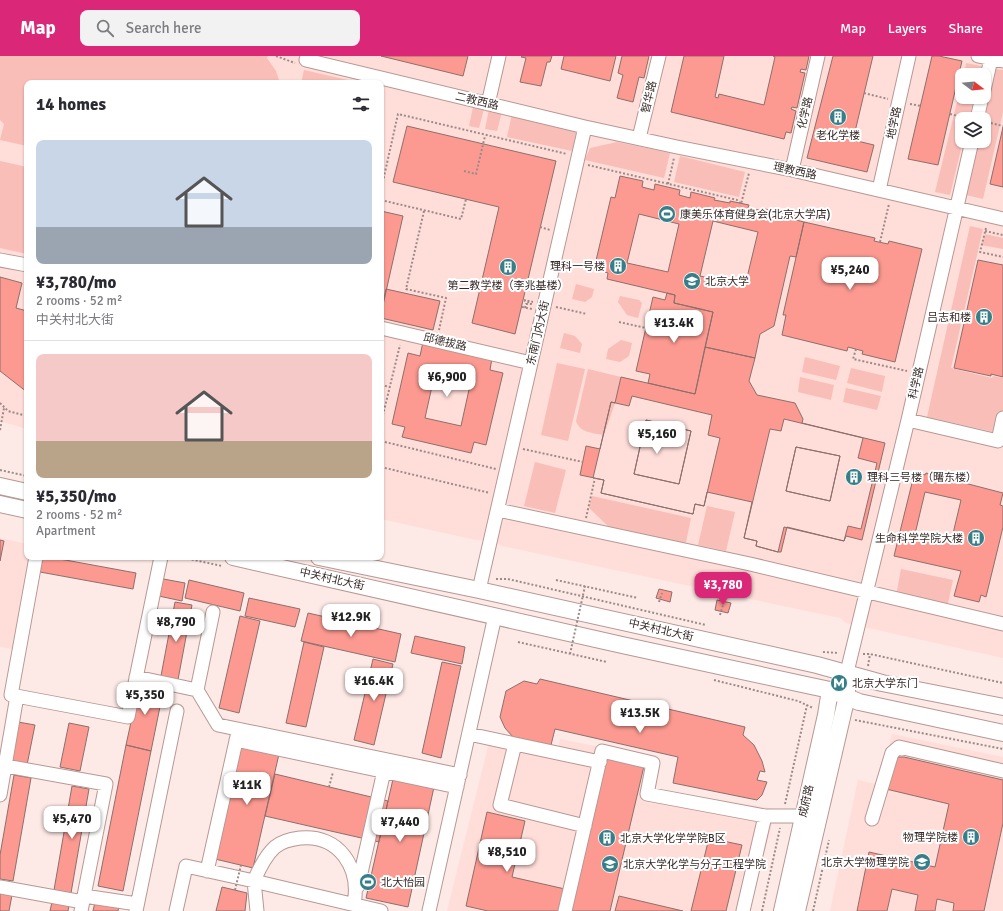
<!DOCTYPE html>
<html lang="en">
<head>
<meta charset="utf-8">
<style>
  :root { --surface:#fff; --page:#f2f2f3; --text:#2b2b33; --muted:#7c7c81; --line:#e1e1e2; --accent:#db2777 }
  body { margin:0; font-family:Signika,"Noto Sans SC",sans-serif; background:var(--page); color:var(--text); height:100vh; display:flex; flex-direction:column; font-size:15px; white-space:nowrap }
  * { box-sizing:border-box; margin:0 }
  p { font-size:13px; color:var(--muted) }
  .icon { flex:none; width:22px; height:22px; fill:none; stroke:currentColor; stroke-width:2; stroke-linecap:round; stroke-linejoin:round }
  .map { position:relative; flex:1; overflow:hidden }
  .details { position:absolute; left:24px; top:24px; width:360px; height:480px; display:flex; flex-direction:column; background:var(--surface); border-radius:8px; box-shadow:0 1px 3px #0004 }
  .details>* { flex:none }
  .needle { width:26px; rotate:106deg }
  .fabs { position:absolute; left:955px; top:12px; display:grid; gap:8px }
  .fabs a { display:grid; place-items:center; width:36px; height:36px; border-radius:8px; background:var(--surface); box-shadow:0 1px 3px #0004; font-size:20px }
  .price { position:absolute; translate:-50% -34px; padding:0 9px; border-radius:8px; background:#fff; color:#222; font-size:13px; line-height:26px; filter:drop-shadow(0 1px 2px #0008) }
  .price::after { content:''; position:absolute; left:50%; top:24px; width:12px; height:9px; margin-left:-6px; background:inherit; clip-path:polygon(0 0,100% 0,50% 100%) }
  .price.active { background:var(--accent); color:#fff }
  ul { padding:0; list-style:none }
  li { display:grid; align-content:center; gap:8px; height:212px; padding:0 12px }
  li+li { border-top:1px solid var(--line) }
  li span { display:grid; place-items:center; height:124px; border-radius:8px; color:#555 }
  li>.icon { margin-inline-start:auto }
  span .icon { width:72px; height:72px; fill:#fffc; stroke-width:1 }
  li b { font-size:17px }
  h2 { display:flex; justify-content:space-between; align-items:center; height:48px; padding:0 12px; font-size:17px }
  header { display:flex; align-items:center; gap:24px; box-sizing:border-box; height:56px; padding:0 20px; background:var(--accent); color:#fff }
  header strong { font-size:19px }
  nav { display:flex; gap:22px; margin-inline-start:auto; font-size:14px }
  .search { width:280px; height:36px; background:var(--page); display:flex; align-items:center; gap:10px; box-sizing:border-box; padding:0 14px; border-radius:8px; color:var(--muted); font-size:15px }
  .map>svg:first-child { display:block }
  .built { fill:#ffddd9; fill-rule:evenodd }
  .green { fill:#f9beb7 }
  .building { fill:#fc9a91; stroke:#8d6f6b; fill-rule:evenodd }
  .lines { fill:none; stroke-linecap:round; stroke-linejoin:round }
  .minor-casing { stroke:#b79894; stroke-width:15 }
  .major-casing { stroke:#b79894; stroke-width:18 }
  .path { stroke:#9b8b88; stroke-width:2; stroke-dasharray:2 2; stroke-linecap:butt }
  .minor { stroke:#fff; stroke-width:13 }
  .major { stroke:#fff; stroke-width:16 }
  .path-bridge { stroke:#9b8b88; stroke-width:2; stroke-dasharray:2 2; stroke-linecap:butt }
  .labels { text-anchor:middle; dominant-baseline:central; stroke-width:4; stroke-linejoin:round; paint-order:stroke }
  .street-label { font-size:11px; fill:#372b29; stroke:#fff }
  .poi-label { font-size:11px; fill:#372b29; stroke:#fff; text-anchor:start }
</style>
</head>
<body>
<header>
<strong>Map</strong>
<div class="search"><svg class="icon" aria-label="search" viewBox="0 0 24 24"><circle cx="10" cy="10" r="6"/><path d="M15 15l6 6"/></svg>Search here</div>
<nav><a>Map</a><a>Layers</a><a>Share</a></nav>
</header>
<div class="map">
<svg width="1003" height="855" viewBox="0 0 1003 855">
  <rect width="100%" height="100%" fill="#fde9e6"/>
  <path class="built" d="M0,0H1003V602L846,567L840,562L502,490L491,484H476L381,463V27H27V373L0,365ZM962,19H984V41H962ZM962,63H984V85H962Z
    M0,482L27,488V501H34L17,594L0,591Z
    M892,678L1003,701V855H830L858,724L880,729Z
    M490,683L558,696L560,683L659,703L653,733L776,753L749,855H447Z"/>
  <path class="green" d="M0,0H268L267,2L276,15L280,27H27V90L0,84L4,68L0,64Z
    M966,7L982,10L980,19H964Z
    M995,13L1003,14V56L983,143L966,139L978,85H984L983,63Z
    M304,14L361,27H301Z
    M962,26V41H974L969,63H962V85H963L950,139L935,136Z
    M473,51L484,53L479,72L469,70Z
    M489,53L502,56L497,75L485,73Z
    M512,58L577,73L572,95L507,81Z
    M617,86L670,97L664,122L585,104L590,92Z
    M680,100L745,116L739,141L674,126Z
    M0,105L27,111V198L0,192Z
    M970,170L983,173L951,312L992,322L993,320L1003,322V378L927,361Z
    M985,178L1003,182V193L981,189Z
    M576,228L594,233L592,241L585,246L572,243Z
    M620,240L639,244L642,247L638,262L627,259L618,246Z
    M564,277L575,280L582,288L580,297L560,292Z
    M621,284L632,287L629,300L620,306L606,303L608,293Z
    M805,301L840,310L836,324L802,316Z
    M557,307L585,313L568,385L541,379Z
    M851,312L885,320L882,336L847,327Z
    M588,313L621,321L615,347L604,379C593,377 580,377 576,365Z
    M800,321L834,329L831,344L798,336Z
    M846,332L881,340L877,354L843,346Z
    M535,406L566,414L555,457L524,450Z
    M592,440L691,462L686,486L681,489L610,472L589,452Z
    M707,450L735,456L726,495L698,489Z
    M901,513L953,524L947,552L896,540Z"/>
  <path class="building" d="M381,0H468L463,20Z
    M522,0H552L550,6H547L541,30L520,26L526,2L521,1Z
    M564,0H616L610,25L561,13Z
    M622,0H649L644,22L639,21L633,46L617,42L623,19L618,17Z
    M684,0H724L715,41L718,42L719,38L764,49L775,1L773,0H809L806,14L801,13L800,16L805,17L797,52L792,51L791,53L796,55L791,77L786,76L784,83L671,56Z
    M833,0H873L853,84L874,89L867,116L807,102Z
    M932,0H939L962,5L938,109L908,103Z
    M407,70L556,105L515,278L472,267L499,151L393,126Z
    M1003,71V131L990,128Z
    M620,120L643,125L642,131L654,134L655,128L680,134L679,139L690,142L691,136L715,142L714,144L730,147V145L749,149L748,152L765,155V153L787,158L788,156L797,158L796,164L804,166L796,201L790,200L774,270L760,278L755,302L705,291L713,256L674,247L675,239L607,223L608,217L594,213L611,141L615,142ZM639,158L679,168L668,216L627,207ZM713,165L758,176L745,230L700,220Z
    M381,155L403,160L383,249H381Z
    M804,166L875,182L874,185L888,188L889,185L922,193L895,306L862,298L863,295L848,291L847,295L782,279L786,259H783Z
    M978,204L1003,209V321L991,318V320L954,312Z
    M0,221L22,227L16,252L27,255V336L0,315Z
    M386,233L440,245L433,274L381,262V256Z
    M667,237L675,239L674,247L713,256L695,338L648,327L650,318L636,315L653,241L665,244Z
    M423,286L492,302L490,314L503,317L486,389L474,386L471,397L402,381L405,371L392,368L408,297L420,300ZM436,312L472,320L461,370L425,362Z
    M705,291L755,302L749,325L757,339L795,347L803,363L802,367L885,387L862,484L846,480L844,485L787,471L781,496H778L756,490L757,485L744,482L752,446L707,436L704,450L695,448L693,458L601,437L604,424L580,419L586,390L600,393L611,346L615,347L621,321L695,338ZM646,364L691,375L679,428L634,418ZM796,391L840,400L830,445L786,435Z
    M632,340L712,359L708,379L720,382L704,450L695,448L693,458L601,437L604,424L593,422L611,346L629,350ZM646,364L691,375L679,428L634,418Z
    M784,363L863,382L858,402L877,407L861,473L848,470L844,485L784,471L778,496L756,490L757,485L744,482L770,373L781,375ZM796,391L840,400L830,445L786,435Z
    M918,417L925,419L926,417L1003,437L1000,449L1003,450V471L986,541L981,539L979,546L954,540L961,515L894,500L913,423L916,424ZM925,436L961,444L951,486L915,478Z
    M0,484L4,485L0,505Z
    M43,501H49L136,517L133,533L40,516Z
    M158,522L185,527L182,545L154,539Z
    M189,524L244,537L240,555L185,542Z
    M659,533L672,536L670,546L656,542Z
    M249,542L300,553L295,571L245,560Z
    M717,544L731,547L728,557L715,554Z
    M175,546L192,549L177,629L160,625Z
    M308,557L401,578L395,606L301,585Z
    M240,560L260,565L239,657L219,652Z
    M415,580L465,591L462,608L411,597Z
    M304,586L324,591L306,671L286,667Z
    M373,603L393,608L374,689L354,684Z
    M442,606L461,610L441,702L422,697Z
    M540,623L745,671L743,679L754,689L762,705L765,716L760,715L757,724L767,726L762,739L757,744L673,727L678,701L555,673L551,689L513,681L505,672L500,661L506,635L524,625L537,628Z
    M140,625L164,631L151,695L126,689Z
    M18,666L35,669L26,714L10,711Z
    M69,667L89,671L80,715L60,711Z
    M126,689L151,695L123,835L98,830Z
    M240,689L279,698L253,812L215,803Z
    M604,699L644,710L610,855H571Z
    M898,701H904L1003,724V767L984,855H953L954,847L937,843L935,855H915L918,839L892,833L887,855H857L869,796L935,811L949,748L886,733L893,704Z
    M275,718L388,745L379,786L265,760Z
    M14,719L31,722L13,825L0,823V799Z
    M393,723L434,731L408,851L366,842Z
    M72,730L89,733L71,837L54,834Z
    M487,756L525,765L512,821L565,833L560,855H488L466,850Z
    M709,782L742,789L726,855H691Z
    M222,831L247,837L245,855H216Z
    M0,837L12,839L9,855H0Z
    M619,840L683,855H615Z
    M52,846L69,849L68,855H50Z
    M95,846L119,850L118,855H93Z"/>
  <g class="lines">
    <g class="minor-casing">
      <path id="minor" d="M307,0L306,4L585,71L677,91L792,114L1003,163
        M978,0L1003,5
        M984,34L991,3
        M488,48L499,0
        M977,63L982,41
        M639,82L659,0
        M792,114L818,0
        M879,134L909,0
        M0,204L27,209
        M381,272L531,307
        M908,364L998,385L1003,362
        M498,454L750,508L1003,568
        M36,501L11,639L128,661L161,501
        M479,534L585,71
        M213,556L197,634L218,669L460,719
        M847,616L908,364L972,85
        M136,621L197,634
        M469,678L515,688L500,749L585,770
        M236,684L457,731
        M515,688L600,706
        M0,709L106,728L81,855
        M0,739L17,640
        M872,763L892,697L899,691L1003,715
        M207,815L238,676
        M358,830L384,715
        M0,831L83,846
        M84,840L137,848
        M136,855L177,655
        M176,855L186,810L254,825C259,813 265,800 275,791C282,785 292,783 300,782C339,778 361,812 354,848
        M257,855L254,825L381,855
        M429,855L495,560
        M565,855L602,695L653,707L647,738L765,760H803
        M743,855L765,760"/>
    </g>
    <g class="major-casing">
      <path id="major" d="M0,430L27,436
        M0,448L27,454
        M233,501L622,589L811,630L830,634L859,646L1003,677
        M319,501L479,534L817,609L882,627L1003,651
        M782,855L826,659L830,634
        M797,855L847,640V616"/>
    </g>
    <path class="path" d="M276,0L295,7
      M864,37L888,43
      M910,48L921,50
      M950,58L967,62
      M987,66L1003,70
      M588,109L737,144L741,148L749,117
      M464,115L476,118L485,80
      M668,128L674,102
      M381,134L398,58L567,98
      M381,144L461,163L466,143
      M424,155L406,233L446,242L439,274
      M540,171L550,174
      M986,172L980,196L1003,201
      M985,175L1003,179
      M880,186L889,148
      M522,251L532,253
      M556,251L587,258
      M525,252L526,248H531V247L525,245V244L533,246
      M619,266L646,272
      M856,293L853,303L907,315
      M381,329L390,331
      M0,347L8,355L27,360
      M381,367L400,289
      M0,374L4,352
      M381,385L496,413
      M523,393L583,406
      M381,411L490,437
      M0,414L27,420
      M586,462L595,422
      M180,501L222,510
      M496,523H508L706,569
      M556,524L638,542
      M659,546L662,537
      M720,559L723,549
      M518,586L607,606
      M823,596L839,597
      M863,598H870L1003,627
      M868,610L870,598
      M714,624L798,645L813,652
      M855,664L1003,693
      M329,731L333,716
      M785,748L807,649
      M762,855L780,772
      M813,855L829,784"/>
    <use href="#minor" class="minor"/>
    <use href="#major" class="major"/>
    <path class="path-bridge" d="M570,598L585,530
      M235,834L241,809"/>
  </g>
  <defs>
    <g id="building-disc" transform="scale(0.9)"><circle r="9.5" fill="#377f88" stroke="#fff"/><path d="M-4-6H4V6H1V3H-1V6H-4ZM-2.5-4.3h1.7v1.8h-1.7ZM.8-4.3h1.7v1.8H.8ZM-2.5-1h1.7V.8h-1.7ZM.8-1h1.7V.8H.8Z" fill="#fff"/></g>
    <g id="stadium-disc" transform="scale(0.9)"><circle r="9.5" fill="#377f88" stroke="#fff"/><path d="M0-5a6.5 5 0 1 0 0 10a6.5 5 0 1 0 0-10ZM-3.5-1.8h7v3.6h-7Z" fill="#fff"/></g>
    <g id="university-disc" transform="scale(0.9)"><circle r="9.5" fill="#377f88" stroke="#fff"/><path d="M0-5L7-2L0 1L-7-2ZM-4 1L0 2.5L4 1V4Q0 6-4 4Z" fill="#fff"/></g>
    <g id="metro-disc" transform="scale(0.9)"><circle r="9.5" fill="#377f88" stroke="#fff"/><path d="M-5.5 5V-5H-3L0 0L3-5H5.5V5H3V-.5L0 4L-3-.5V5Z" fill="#fff"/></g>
  </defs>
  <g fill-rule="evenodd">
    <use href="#building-disc" x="838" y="61"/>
    <use href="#stadium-disc" x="667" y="158"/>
    <use href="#building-disc" x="618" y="210"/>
    <use href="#building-disc" x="508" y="211"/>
    <use href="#university-disc" x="692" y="225"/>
    <use href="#building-disc" x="984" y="261"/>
    <use href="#building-disc" x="854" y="421"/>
    <use href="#building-disc" x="976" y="482"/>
    <use href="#metro-disc" x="839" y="627"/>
    <use href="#building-disc" x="971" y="781"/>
    <use href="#building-disc" x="607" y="782"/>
    <use href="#university-disc" x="922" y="806"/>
    <use href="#university-disc" x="610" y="808"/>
    <use href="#stadium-disc" x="368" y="826"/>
  </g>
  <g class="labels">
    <g class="street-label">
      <text transform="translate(649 41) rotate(-77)">智华路</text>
      <text transform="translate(477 45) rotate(13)">二教西路</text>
      <text transform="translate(805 57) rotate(-77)">化学路</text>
      <text transform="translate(894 67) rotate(-78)">地学路</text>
      <text transform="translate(795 115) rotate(12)">理教西路</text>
      <text transform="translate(538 277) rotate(-77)">东南门内大街</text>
      <text transform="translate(445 286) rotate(13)">邱德拔路</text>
      <text transform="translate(916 327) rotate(-77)">科学路</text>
      <text transform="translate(332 523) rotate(13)">中关村北大街</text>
      <text transform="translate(661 574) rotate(13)">中关村北大街</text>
      <text transform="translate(806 745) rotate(-77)">成府路</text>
    </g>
    <g class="poi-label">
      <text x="838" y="79" text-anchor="middle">老化学楼</text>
      <text x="680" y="158">康美乐体育健身会(北京大学店)</text>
      <text x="605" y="210" text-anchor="end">理科一号楼</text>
      <text x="705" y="225">北京大学</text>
      <text x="508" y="229" text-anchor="middle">第二教学楼（李兆基楼）</text>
      <text x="971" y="261" text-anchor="end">吕志和楼</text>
      <text x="867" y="421">理科三号楼（曙东楼）</text>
      <text x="963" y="482" text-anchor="end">生命科学学院大楼</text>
      <text x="852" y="627">北京大学东门</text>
      <text x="958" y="781" text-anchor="end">物理学院楼</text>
      <text x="620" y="782">北京大学化学学院B区</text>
      <text x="909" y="806" text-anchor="end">北京大学物理学院</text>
      <text x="623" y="808">北京大学化学与分子工程学院</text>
      <text x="381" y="826">北大怡园</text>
    </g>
  </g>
</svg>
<div class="fabs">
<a><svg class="needle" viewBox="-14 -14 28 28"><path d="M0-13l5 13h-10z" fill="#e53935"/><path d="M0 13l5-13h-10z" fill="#7c7c81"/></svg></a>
<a><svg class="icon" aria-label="layers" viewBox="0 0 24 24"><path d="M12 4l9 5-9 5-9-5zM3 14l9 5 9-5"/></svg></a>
</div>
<b class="price" style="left:850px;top:235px">¥5,240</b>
<b class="price" style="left:674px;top:288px">¥13.4K</b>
<b class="price" style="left:447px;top:342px">¥6,900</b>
<b class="price" style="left:657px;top:399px">¥5,160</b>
<b class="price active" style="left:723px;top:550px">¥3,780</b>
<b class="price" style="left:351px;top:582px">¥12.9K</b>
<b class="price" style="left:176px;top:587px">¥8,790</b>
<b class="price" style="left:374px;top:646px">¥16.4K</b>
<b class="price" style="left:145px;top:660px">¥5,350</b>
<b class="price" style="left:640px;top:678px">¥13.5K</b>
<b class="price" style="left:247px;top:750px">¥11K</b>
<b class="price" style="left:72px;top:784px">¥5,470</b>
<b class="price" style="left:400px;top:787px">¥7,440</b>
<b class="price" style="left:507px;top:817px">¥8,510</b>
<section class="details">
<h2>14 homes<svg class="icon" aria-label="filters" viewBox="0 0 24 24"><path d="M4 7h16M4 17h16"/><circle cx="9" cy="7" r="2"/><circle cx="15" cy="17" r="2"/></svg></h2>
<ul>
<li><span style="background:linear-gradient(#c9d6e8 70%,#9aa5b1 0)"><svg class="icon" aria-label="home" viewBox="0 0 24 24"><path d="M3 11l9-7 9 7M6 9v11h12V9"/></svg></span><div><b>¥3,780/mo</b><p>2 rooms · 52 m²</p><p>中关村北大街</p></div></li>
<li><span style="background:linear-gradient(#f6c9c9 70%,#b9a48a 0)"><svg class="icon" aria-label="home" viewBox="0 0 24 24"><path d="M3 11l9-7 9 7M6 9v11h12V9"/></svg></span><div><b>¥5,350/mo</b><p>2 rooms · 52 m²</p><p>Apartment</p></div></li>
</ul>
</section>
</div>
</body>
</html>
